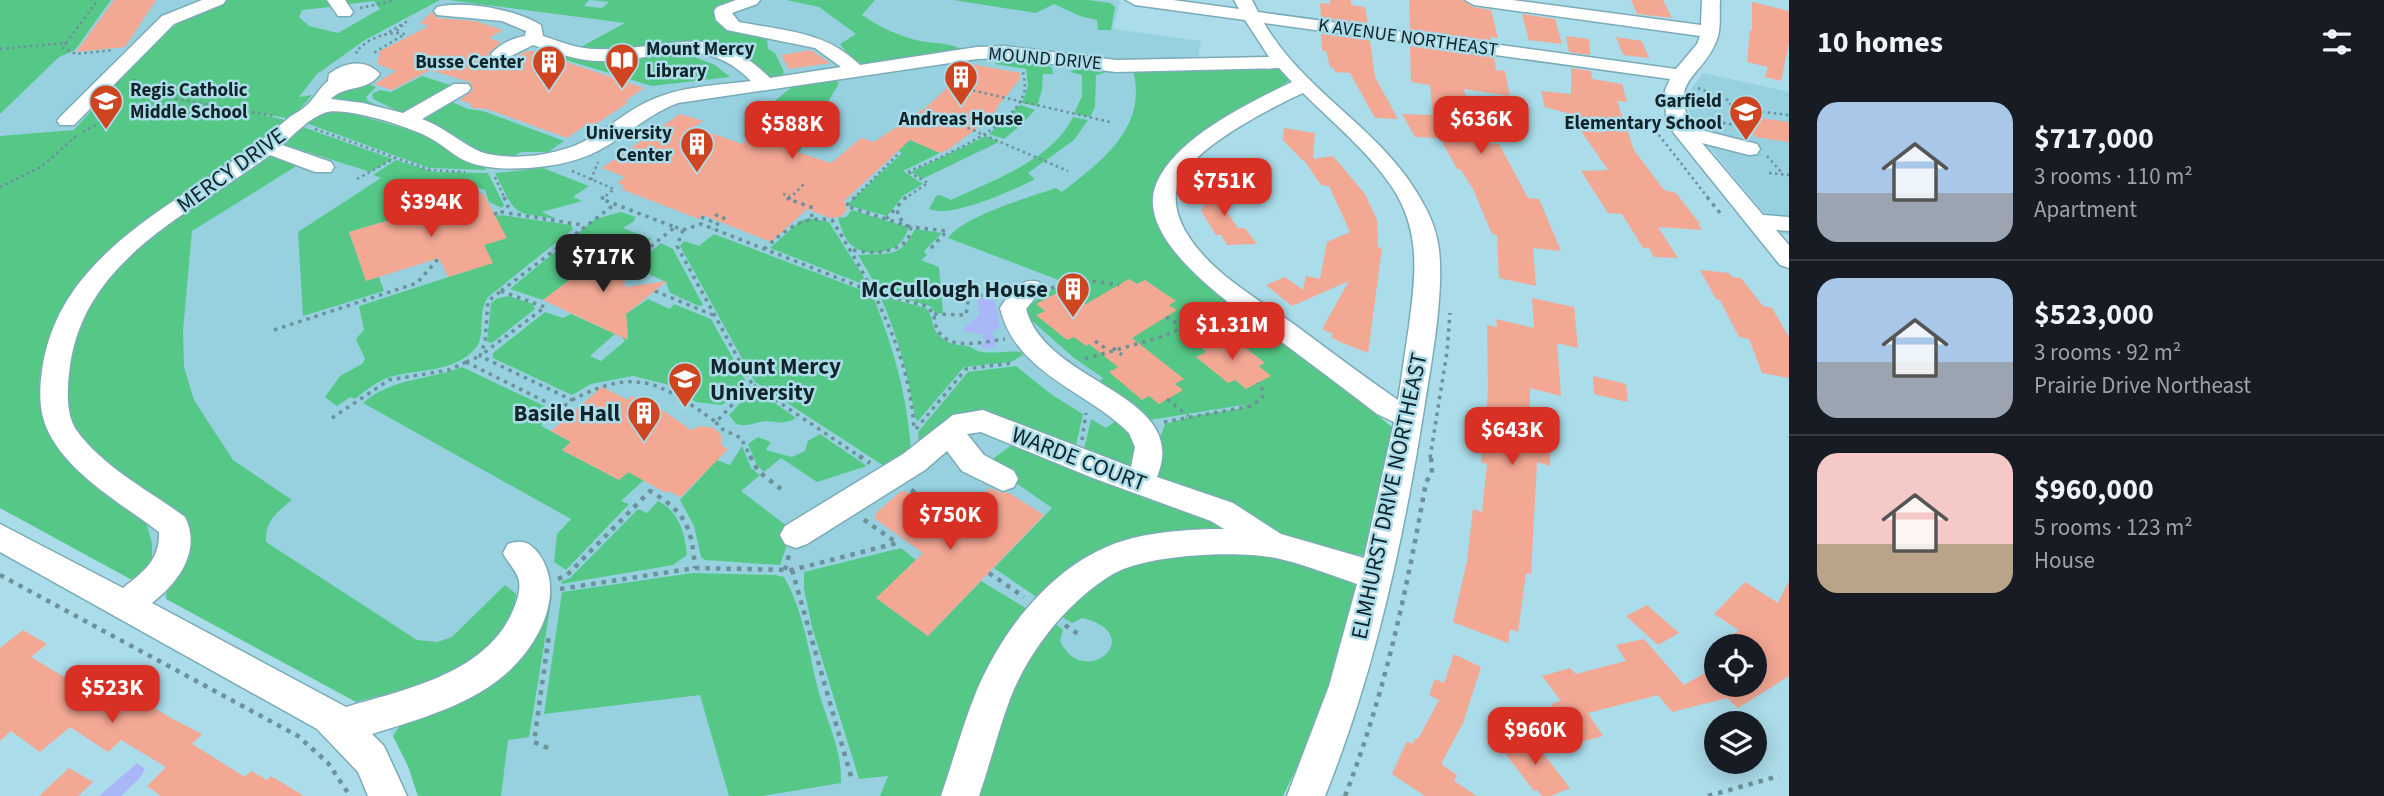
<!DOCTYPE html>
<html lang="en">
<head>
<meta charset="utf-8">
<style>
  :root { --surface:#171b24; --page:#20242c; --text:#f1f3f6; --muted:#9ea1a6; --line:#363941; --accent:#d93025 }
  body { margin:0; font-family:"Source Sans 3",sans-serif; background:var(--page); color:var(--text); height:100vh; display:flex; flex-direction:column; font-size:26px; white-space:nowrap }
  * { box-sizing:border-box; margin:0 }
  p { font-size:23px; color:var(--muted) }
  .icon { flex:none; width:38px; height:38px; fill:none; stroke:currentColor; stroke-width:2; stroke-linecap:round; stroke-linejoin:round }
  .map { position:relative; flex:1; overflow:hidden }
  .details { display:flex; flex-direction:column; background:var(--surface); width:595px }
  .details>* { flex:none }
  .controls { position:absolute; left:1704px; top:634px; display:grid; gap:14px }
  .controls a { display:grid; place-items:center; width:63px; height:63px; border-radius:50%; background:var(--surface); box-shadow:0 4px 18px #0003; font-size:35px }
  .price { position:absolute; translate:-50% -60px; padding:0 16px; border-radius:14px; background:var(--accent); color:#fff; font-size:23px; line-height:46px; filter:drop-shadow(0 2px 4px #0008) }
  .price::after { content:''; position:absolute; left:50%; top:42px; width:21px; height:16px; margin-left:-10px; background:inherit; clip-path:polygon(0 0,100% 0,50% 100%) }
  .price.on { background:#222; color:#fff }
  ul { padding:0; list-style:none }
  li { display:flex; align-items:center; gap:21px; height:175px; padding:0 28px }
  li+li { border-top:2px solid var(--line) }
  li span { display:grid; place-items:center; flex:none; width:196px; height:140px; border-radius:21px; color:#555 }
  li>.icon { margin-inline-start:auto }
  span .icon { width:84px; height:84px; fill:#fffc; stroke-width:1 }
  li b { font-size:30px }
  h2 { display:flex; justify-content:space-between; align-items:center; height:84px; padding:0 28px; font-size:30px }
  main { display:flex; flex:1; min-height:0 }
  .map>svg:first-child { display:block }
  .built { fill:#97d1e0 }
  .green { fill:#55c887 }
  .water { fill:#a9b6f7 }
  .building { fill:#f3a894 }
  .lines { fill:none; stroke-linecap:round; stroke-linejoin:round }
  .minor-casing { stroke:#7babb7; stroke-width:3 }
  .path-far2 { stroke:#6c919a; stroke-width:2.5; stroke-dasharray:2.5 3.5; stroke-linecap:butt }
  .path-far1 { stroke:#6c919a; stroke-width:3.5; stroke-dasharray:3.5 5; stroke-linecap:butt }
  .path { stroke:#6c919a; stroke-width:4.5; stroke-dasharray:4.5 6; stroke-linecap:butt }
  .minor { fill:#fff; fill-rule:evenodd }
  .labels { text-anchor:middle; dominant-baseline:central; stroke-width:5; stroke-linejoin:round; paint-order:stroke }
  .far-street-label { font-size:19px; fill:#112429; stroke:#abdce9 }
  .far-poi-label { font-size:19px; font-weight:bold; fill:#112429; stroke:#abdce9; text-anchor:end }
  .street-label { font-size:23px; fill:#112429; stroke:#abdce9 }
  .poi-label { font-size:23px; font-weight:bold; fill:#112429; stroke:#abdce9; text-anchor:end }
</style>
</head>
<body>
<main>
<div class="map">
<svg width="1789" height="796" viewBox="0 0 1789 796">
  <rect width="100%" height="100%" fill="#abdce9"/>
  <path class="built" d="M0,0H1113L1120,1L1113,29L1201,41L1198,58L1269,55L1292,79L1178,153L1164,168L1157,185L1215,285L1392,427L1369,546L1283,796H418L408,766L388,725L340,691L0,508Z
    M1703,73L1789,92V235L1782,234L1694,129L1688,106L1692,87Z"/>
  <path class="green" d="M0,0H111L75,50L59,57L0,114Z
    M228,0H327L331,2L330,7L302,10L299,17L309,26L338,33L380,9L374,1L350,4L343,0H440L365,40L317,74L299,97L312,95L291,119L258,113L288,121L72,296C4,410 47,454 145,519L152,543V564L139,575L130,579L0,508V136L74,130C110,91 145,40 193,15C204,9 217,5 228,0Z
    M448,0H589L584,6L602,8L609,2L591,0H743L718,11L714,21L767,39L768,49L775,53L784,72L778,80C757,76 742,52 717,46C678,37 643,53 604,53C595,53 586,50 577,49L625,23Z
    M786,0H875L862,15C879,27 899,36 920,41C935,44 951,42 964,51L868,65L852,60L840,44L856,34L819,7Z
    M953,0H1088L1110,3L1115,7L1111,30H1098L1097,20L1080,16L1054,4L1036,13Z
    M544,47L574,56L697,49L692,56L715,65L730,77L652,86L536,51Z
    M1003,57L1045,63L1052,68L1053,74H1043L1042,90L1037,106L1022,103L1028,86L1026,69L995,64Z
    M1079,67L1098,69L1105,73L1096,75L1095,107L1090,117L1074,114L1082,96V75L1070,72Z
    M1281,67L1292,79L1178,153L1164,168L1157,185L1215,285L1392,427L1385,476L1367,555L1332,553L1282,535L1162,483L1159,476L1162,456L1159,441L1165,424L1193,416L1244,408L1243,405L1144,421L1095,386L1103,378L1074,358L1022,312L1045,293L1063,285L1056,279L948,238C963,216 1030,197 1056,188L1062,192C1102,161 1148,128 1133,70Z
    M422,76L457,87L408,116L373,99L372,94L380,90L391,92Z
    M835,80L839,83L799,152L752,137L762,128L759,114L793,86Z
    M369,84L376,87L366,97L368,101L386,109L338,101L330,97L347,89Z
    M448,100L468,109L483,111L564,141L548,152H521L509,159L480,156L415,120Z
    M1020,105L1035,110L1020,126L1004,139L989,134Z
    M336,109L427,135L459,159L485,166L486,170L429,168L303,122L327,110Z
    M1073,117L1088,120L1074,140L1028,173L1035,179C1014,190 951,219 929,209L936,196L940,195L951,200C992,181 1052,160 1073,117Z
    M300,126L393,159L370,172L283,144Z
    M986,136L999,142L922,179L911,172Z
    M908,139L940,153L903,171L923,184L904,195L887,216L850,206L849,203L902,153L896,149Z
    M267,156L279,157L298,165L192,231L183,331L184,367L194,400L233,460L292,500C276,513 265,521 266,542L417,640L437,642L452,637L505,585L516,594C507,671 416,685 356,702L166,599L175,511L108,463L81,440L67,414L63,357L88,298L148,235Z
    M396,160L435,172L488,173L504,205L502,208L489,202L485,190L473,186L446,193L447,197L434,201L435,207L349,232L366,280L379,277L384,291L303,316L298,232L381,178L373,175Z
    M543,168L589,186L573,197L582,201L542,212L557,219C510,212 517,216 495,173Z
    M852,210L908,227C906,250 872,260 854,247C845,241 841,229 838,218L846,217Z
    M621,212L636,217L633,222L623,228L651,239L623,263L615,246L543,300L510,289L595,219Z
    M501,215L571,225L573,229L488,297C476,316 487,336 475,349C452,374 417,368 387,378C375,383 365,391 355,399L350,397L337,406L325,397L340,376L362,364L365,359L356,339L364,330L359,306L492,263L484,245L506,238L495,216Z
    M809,218L829,222L870,287L770,248L800,221Z
    M915,229L942,233L924,251L927,255L921,260L939,267L943,314L935,312L930,306L880,292L858,255C888,253 900,259 915,229Z
    M714,234L872,294C893,346 908,397 911,453L884,466L755,382L680,246L684,241L699,246Z
    M661,243L673,249L703,305L699,306L670,293L666,282L640,270L642,266L640,261Z
    M509,296L533,304L535,309L492,343L487,342L491,303L498,298Z
    M880,296L926,308C933,315 931,325 937,333C945,343 955,345 967,346C972,347 976,351 982,352C995,354 1008,350 1021,352L1023,355L1011,362L964,367L918,421L915,418C908,374 898,336 880,296Z
    M648,299L670,309L674,304L711,319L745,380V384L731,400L721,405L696,402L666,384L633,376L591,384L572,395L493,358V353L545,312L563,318L571,314L615,334L590,356L601,361L625,341L622,337L628,333L626,314Z
    M1016,366L1052,395L1083,414L1075,450L987,414C954,407 942,426 919,446L918,432L968,372Z
    M462,367L553,410L541,426L571,442L562,450L619,480L630,471L645,479L621,501L629,504L566,570L554,562L557,534L571,519L363,403C393,377 426,381 462,367Z
    M752,391H758L796,418C780,427 775,419 760,422C751,424 746,427 736,424L729,415Z
    M1091,419L1106,428L1117,420C1131,432 1138,445 1136,464L1130,468L1083,453Z
    M820,434L867,466L817,482L781,458L764,472L757,465L748,444L758,437L771,442L766,450L792,457L805,451L808,441Z
    M1012,445L1210,518L1232,531L1201,533L1038,598L994,568L1052,508L987,463Z
    M742,446L751,468L760,475L741,491L792,530L780,565L705,560L701,557L694,526L680,500L717,460L730,465Z
    M658,501C679,511 685,533 687,555L673,565L561,584L562,581L570,578L638,509L647,513Z
    M901,548L916,560L877,598L928,636L981,581L1029,610L947,796H880L888,776L859,779L812,627L804,589V572Z
    M1232,551C1276,558 1317,568 1359,583L1322,716L1283,796H974L1014,684L1052,621L1063,630L1060,641C1084,692 1150,634 1082,618L1072,623L1057,614C1080,589 1116,567 1150,559C1176,553 1206,554 1232,551Z
    M692,573L775,575L784,577C804,611 809,655 819,693C828,724 842,750 841,783L762,796H729L700,695L544,714L562,592Z
    M547,596H552L529,737L508,740L501,796H418L408,766L393,736L402,723Z"/>
  <path class="water" d="M986,296C999,299 997,315 1000,327L992,332L996,345L990,349L981,347L985,341L982,334L961,331L979,315L977,299Z
    M137,763L145,769L140,778L121,796H99Z"/>
  <path class="building" d="M114,0H156L125,47L76,52Z
    M1330,0H1351V5L1365,7L1368,24L1321,18L1320,3L1330,4Z
    M1409,0H1463L1473,7L1491,10L1498,38L1490,37L1491,41L1410,30Z
    M1631,0H1663L1672,18L1637,14Z
    M1752,2L1789,11V43L1781,81L1765,77L1768,67L1747,62L1750,30L1752,31Z
    M432,12L437,18L475,21L503,30L489,38L501,42L488,54L493,61H507L527,51H533L561,58L569,63L644,88L625,101L629,102L599,122L591,127L586,125L567,138L487,109L473,108L469,103L460,100L473,90L470,82L430,70L392,90L374,84L396,71L377,64L380,51L429,26L420,23Z
    M1522,14L1555,19L1562,44L1529,40Z
    M1321,34L1370,40L1375,77L1398,119L1375,118L1350,73L1335,72L1334,68L1330,67L1326,51H1322Z
    M1566,36L1589,39L1590,55L1569,52Z
    M1616,37L1642,41L1649,58L1623,55Z
    M1410,46L1494,57L1496,70L1505,71L1510,96L1464,89L1470,118L1484,143L1499,144L1528,198L1539,199L1561,251L1533,248L1536,286L1499,278L1497,235L1492,234L1473,189L1461,170L1457,169L1440,138L1415,137L1402,114L1433,115L1430,85L1411,82Z
    M811,50L830,63L789,69L781,55Z
    M965,63L1021,73L1018,77L1021,78L996,108H998L980,126L949,149L940,153L910,140L844,201L847,210L840,217L830,218L807,209L771,242L703,215L699,219L621,189L625,186L617,183L625,177L602,168L680,114L703,121L694,127L742,144L752,137L831,163L861,138L874,142L925,108L943,92Z
    M1571,68L1591,71L1592,79L1622,84L1627,102L1617,101L1634,150L1664,190L1676,193L1701,225L1698,224L1702,230L1658,227L1678,258L1654,257L1649,248H1643L1622,214L1608,213L1581,171L1608,170L1581,131L1605,132L1607,124L1545,107L1541,91L1571,94Z
    M1743,116L1789,122V142L1755,137Z
    M1284,128L1315,133L1313,159L1302,160L1283,140Z
    M1333,156L1365,194L1377,220L1378,247L1382,248L1368,353L1340,342L1331,337L1333,334L1322,329L1349,281L1292,306L1266,285L1285,277L1303,290L1306,276L1320,279L1327,242L1350,232L1329,186L1321,185L1304,160Z
    M1215,185L1234,190L1224,208L1238,228H1245L1257,244L1227,245L1221,235H1216L1201,211Z
    M483,193L507,238L484,245L493,263L448,277L439,258L366,281L349,232Z
    M621,241L625,287L667,281L626,314L628,340L543,300Z
    M1700,270L1729,273L1732,277L1741,278L1763,306L1772,308L1789,337V378L1762,373L1749,339L1739,337L1720,300L1716,299Z
    M1129,279L1137,284L1145,280L1176,301L1169,305L1177,310L1132,338L1184,379L1175,384L1183,390L1159,404L1149,396L1142,400L1109,372L1118,367L1089,344L1086,346L1074,337L1067,340L1036,315L1045,311L1036,304L1057,293L1064,299L1073,294L1086,304Z
    M1532,298L1574,307L1578,348L1557,343L1561,396L1530,388V420L1550,426V466L1537,462L1531,574L1526,573L1518,632L1510,629L1508,643L1453,622L1467,561L1473,509L1482,512L1487,464L1481,462L1488,392L1487,325L1497,327L1496,319L1534,328Z
    M1216,335L1224,342L1232,337L1265,363L1259,366L1271,376L1246,389L1235,380L1228,383L1196,357L1206,352L1197,344Z
    M1593,376L1626,384L1628,402L1594,394Z
    M602,387L628,400L631,396L651,402L691,430L701,426L714,428L721,435V445L728,449L681,497L668,491L666,493L628,472L619,480L562,450L571,442L551,431Z
    M990,488L1002,493L1007,492L1044,515L928,636L876,598L923,553L874,518L876,516L875,514L900,492L905,491L953,524Z
    M1789,581V676L1738,708L1727,698L1672,712L1658,695L1588,713L1603,736L1581,742L1551,704L1561,701L1542,676L1570,668L1576,674L1626,661L1616,645L1644,639L1684,685L1717,666V684H1755V646H1715L1739,630L1714,614L1745,582L1778,603Z
    M1647,605L1679,633L1658,645L1626,616Z
    M23,630L47,644L31,657L76,684L92,670L171,718L202,734L192,744L245,777L251,771L267,780L271,776L304,796H161L147,786L166,767L121,740L108,752L70,727L40,752L11,731L0,741V648Z
    M1454,654L1481,667L1463,723L1441,764L1457,775L1454,781L1477,796H1425L1392,774L1407,741L1412,744L1416,738L1418,739L1439,700L1429,695L1435,679L1444,683Z
    M1520,737L1523,740L1532,739L1570,788L1551,796H1542L1537,790L1534,791L1501,748L1504,747L1502,744Z
    M69,768L93,782L78,796H39Z"/>
  <g class="lines">
    <g class="minor-casing">
      <path id="minor" d="M202,0H226L223,4L174,24L74,125H60L57,121L60,117L162,16Z
        M327,0H345L353,12L350,16H338Z
        M736,0H760L757,4L732,13L739,22C784,31 825,31 860,65L977,47L1005,46L1116,60L1269,57L1245,20L1135,5L1126,0H1173L1239,9L1234,0H1252L1258,12L1676,69L1697,44L1700,36L1474,5L1465,0H1512L1701,25L1702,0H1720C1719,14 1722,31 1715,44C1701,77 1667,82 1693,128L1757,144L1760,149L1757,154L1749,155L1702,143L1763,215L1789,217V231L1776,230L1789,245V268L1780,265L1673,132L1666,116L1665,90L1670,79L1264,23C1305,94 1386,131 1424,205C1432,219 1437,234 1439,250C1444,292 1432,359 1425,403C1404,537 1376,669 1325,796H1287L1329,686L1357,584C1331,575 1303,564 1276,558C1238,550 1147,554 1113,574C1068,601 1029,650 1010,699C998,731 990,764 979,796H941C953,761 963,724 977,690C1006,623 1060,556 1133,538C1162,531 1194,529 1224,529L1211,521L1093,478L981,432L967,434L984,455L1014,471L1018,479L1014,487L1003,491L962,471L947,451L925,470L807,544L796,548L785,544L780,535L785,526L903,454L953,415L983,410L993,414L1131,467L1135,447L1129,433C1086,390 1016,374 1000,308C1010,293 1020,277 1039,282L1043,288L1026,309C1046,385 1192,393 1157,477L1233,503L1281,534L1364,558L1394,422L1377,414C1345,389 1312,365 1279,340C1241,311 1130,241 1157,182C1177,137 1250,102 1292,82L1279,68L1116,72L1005,58L977,59L678,103C650,113 630,133 605,147C582,161 555,166 529,168C509,169 489,169 471,163C455,158 444,145 430,138C413,128 343,105 324,113C308,119 295,134 282,145L331,162L334,167L331,172H315L270,155C188,216 80,260 69,374C67,391 66,416 77,431C103,467 150,491 185,517C202,551 178,583 152,603L346,707C403,690 480,675 510,617C515,606 521,593 519,581C517,571 507,562 503,553L508,544C522,539 530,542 539,554C565,591 541,640 512,668C476,704 419,719 372,734L384,746L407,796H368L358,772L317,729L0,552V524L123,588C144,571 160,560 159,532C121,503 71,476 49,433C39,414 39,392 42,371C57,257 170,208 253,147C266,138 277,127 290,117C295,113 302,110 307,105C315,98 319,88 328,81L329,74C344,62 366,58 380,74C366,93 345,84 331,99L363,103L403,113L454,84H468L471,88L468,92L422,119C445,127 469,150 488,154C521,161 564,154 592,137C614,124 632,107 656,98C685,86 720,85 751,81C702,31 656,63 596,61C575,60 553,52 533,45L507,58H493L491,54C499,44 513,38 525,36L526,31L502,21L437,15L434,11L437,7C466,0 516,10 541,25L543,36C561,42 578,49 596,49C669,52 709,17 770,78L841,67L815,48L727,30L716,20L714,11L717,7ZM1303,93C1335,125 1373,155 1397,195C1421,238 1415,279 1409,326C1405,351 1402,375 1398,400C1363,376 1329,350 1295,325C1258,299 1209,272 1186,232C1177,217 1172,198 1179,181C1193,148 1270,108 1303,93Z"/>
    </g>
    <path class="path-far2" d="M360,8L396,0
      M384,35L406,22L396,32
      M66,43L98,0
      M0,49L66,43L62,47L76,54L113,50
      M358,53L356,52C368,38 387,31 405,34L372,54
      M134,79L143,90L153,95L275,116
      M1698,88L1728,100L1741,126
      M967,89L1110,122
      M1732,108L1789,115
      M940,116L1068,171
      M1723,123L1741,126L1743,131
      M315,129L430,170L465,172
      M1655,130L1709,199
      M83,132L101,122L120,103L110,101
      M1767,156L1783,174
      M572,171L614,189L602,199
      M908,172C939,157 1020,127 1025,88C1025,83 1024,77 1023,72
      M1769,173L1789,175
      M495,177L505,199
      M357,179L395,158
      M591,180L598,162
      M0,187L41,167L76,136
      M783,194L790,196
      M789,199L806,182
      M853,199L899,153
      M904,199L928,183L908,172"/>
    <path class="path-far1" d="M504,197L508,206L502,212L582,225
      M604,197L601,199L675,227L623,269
      M790,197L788,199L811,207L812,217
      M855,197L846,206L911,227
      M906,197L897,207L898,216L907,226
      M1707,197L1721,214
      M494,214L502,212
      M701,217L711,221L717,215L724,218L712,229
      M886,219L896,208
      M675,227L683,230L701,224L876,293L926,306L934,314C935,354 977,343 1005,339
      M683,230L677,246L752,384
      M764,249C786,230 801,215 832,220C871,284 911,354 914,431
      M853,250C874,254 891,254 908,240L911,227L947,231L932,247L937,249
      M1051,288L1085,280L1119,285
      M501,291L615,204
      M501,291L545,307L480,356L485,342L488,301Z
      M655,291L713,315
      M934,314L966,315L968,301L972,296L984,295L996,299
      M1166,317L1206,340
      M274,330L417,283L439,258
      M1095,341L1108,350
      M1113,348L1122,355
      M1085,359L1164,336L1188,325
      M466,362L560,409L572,400L480,356
      M466,362L480,356
      M1167,399L1188,416
      M572,400C637,366 661,383 716,422L752,384L862,458
      M332,418L389,380L449,370L466,362
      M716,422L720,428L741,438L751,458
      M1164,422L1251,406L1262,398L1264,391L1257,383
      M916,429L966,369L1013,363
      M1082,440L1086,413
      M1430,458L1447,352L1450,313"/>
    <path class="path" d="M750,456L758,471L781,489
      M859,456L870,463
      M911,490L945,512
      M785,570L789,555
      M792,570L852,780
      M989,573L1024,597
      M0,575L298,736L328,763L350,796
      M558,579L567,575L650,491C686,512 692,528 695,568
      M560,589L695,568L792,570L897,543L863,519
      M1065,625L1081,636
      M548,748L534,742L549,635
      M1345,796C1385,694 1407,589 1426,482L1432,473L1431,456
      M1708,796L1779,776"/>
    <use href="#minor" class="minor"/>
  </g>
  <defs>
    <g id="library-pin" transform="scale(1.75)"><path d="M0 17L-7.5 6A9.5 9.5 0 1 1 7.5 6Z" fill="#ce451f" stroke="#abdce9"/><path d="M-6-4Q-3-5.5-.7-3.5V5Q-3 3-6 4ZM6-4Q3-5.5 .7-3.5V5Q3 3 6 4Z" fill="#fff"/></g>
    <g id="building-pin" transform="scale(1.75)"><path d="M0 17L-7.5 6A9.5 9.5 0 1 1 7.5 6Z" fill="#ce451f" stroke="#abdce9"/><path d="M-4-6H4V6H1V3H-1V6H-4ZM-2.5-4.3h1.7v1.8h-1.7ZM.8-4.3h1.7v1.8H.8ZM-2.5-1h1.7V.8h-1.7ZM.8-1h1.7V.8H.8Z" fill="#fff"/></g>
    <g id="school-pin" transform="scale(1.75)"><path d="M0 17L-7.5 6A9.5 9.5 0 1 1 7.5 6Z" fill="#ce451f" stroke="#abdce9"/><path d="M0-5L7-2L0 1L-7-2ZM-4 1L0 2.5L4 1V4Q0 6-4 4Z" fill="#fff"/></g>
    <g id="university-pin" transform="scale(1.75)"><path d="M0 17L-7.5 6A9.5 9.5 0 1 1 7.5 6Z" fill="#ce451f" stroke="#abdce9"/><path d="M0-5L7-2L0 1L-7-2ZM-4 1L0 2.5L4 1V4Q0 6-4 4Z" fill="#fff"/></g>
  </defs>
  <g fill-rule="evenodd">
    <use href="#library-pin" x="622" y="60"/>
    <use href="#building-pin" x="549" y="62"/>
    <use href="#building-pin" x="961" y="77"/>
    <use href="#school-pin" x="106" y="101"/>
    <use href="#school-pin" x="1746" y="112"/>
    <use href="#building-pin" x="697" y="144"/>
    <use href="#building-pin" x="1073" y="289"/>
    <use href="#university-pin" x="685" y="379"/>
    <use href="#building-pin" x="644" y="413"/>
  </g>
  <g class="labels">
    <g class="far-street-label">
      <text transform="translate(1408 38) rotate(8)">K AVENUE NORTHEAST</text>
      <text transform="translate(1045 59) rotate(5)">MOUND DRIVE</text>
    </g>
    <g class="far-poi-label">
      <text x="646" y="49" text-anchor="start">Mount Mercy<tspan x="646" dy="22">Library</tspan></text>
      <text x="524" y="62">Busse Center</text>
      <text x="130" y="90" text-anchor="start">Regis Catholic<tspan x="130" dy="22">Middle School</tspan></text>
      <text x="1722" y="101">Garfield<tspan x="1722" dy="22">Elementary School</tspan></text>
      <text x="961" y="119" text-anchor="middle">Andreas House</text>
      <text x="672" y="133">University<tspan x="672" dy="22">Center</tspan></text>
    </g>
    <g class="street-label">
      <text transform="translate(231 170) rotate(-36)">MERCY DRIVE</text>
      <text transform="translate(1079 459) rotate(21)">WARDE COURT</text>
      <text transform="translate(1389 496) rotate(-78)">ELMHURST DRIVE NORTHEAST</text>
    </g>
    <g class="poi-label">
      <text x="1048" y="289">McCullough House</text>
      <text x="710" y="366" text-anchor="start">Mount Mercy<tspan x="710" dy="26">University</tspan></text>
      <text x="620" y="413">Basile Hall</text>
    </g>
  </g>
</svg>
<div class="controls">
<a><svg class="icon" aria-label="locate" viewBox="0 0 24 24"><circle cx="12" cy="12" r="6"/><path d="M12 2v4M12 18v4M2 12h4M18 12h4"/></svg></a>
<a><svg class="icon" aria-label="layers" viewBox="0 0 24 24"><path d="M12 4l9 5-9 5-9-5zM3 14l9 5 9-5"/></svg></a>
</div>
<b class="price" style="left:1481px;top:156px">$636K</b>
<b class="price" style="left:792px;top:161px">$588K</b>
<b class="price" style="left:1224px;top:218px">$751K</b>
<b class="price" style="left:431px;top:239px">$394K</b>
<b class="price on" style="left:603px;top:294px">$717K</b>
<b class="price" style="left:1232px;top:362px">$1.31M</b>
<b class="price" style="left:1512px;top:467px">$643K</b>
<b class="price" style="left:950px;top:552px">$750K</b>
<b class="price" style="left:112px;top:725px">$523K</b>
<b class="price" style="left:1535px;top:767px">$960K</b>
</div>
<section class="details">
<h2>10 homes<svg class="icon" aria-label="filters" viewBox="0 0 24 24"><path d="M4 7h16M4 17h16"/><circle cx="9" cy="7" r="2"/><circle cx="15" cy="17" r="2"/></svg></h2>
<ul>
<li><span style="background:linear-gradient(#a9c7e8 65%,#9aa5b1 0)"><svg class="icon" aria-label="home" viewBox="0 0 24 24"><path d="M3 11l9-7 9 7M6 9v11h12V9"/></svg></span><div><b>$717,000</b><p>3 rooms · 110 m²</p><p>Apartment</p></div></li>
<li><span style="background:linear-gradient(#a9c7e8 60%,#9aa5b1 0)"><svg class="icon" aria-label="home" viewBox="0 0 24 24"><path d="M3 11l9-7 9 7M6 9v11h12V9"/></svg></span><div><b>$523,000</b><p>3 rooms · 92 m²</p><p>Prairie Drive Northeast</p></div></li>
<li><span style="background:linear-gradient(#f6c9c9 65%,#b9a48a 0)"><svg class="icon" aria-label="home" viewBox="0 0 24 24"><path d="M3 11l9-7 9 7M6 9v11h12V9"/></svg></span><div><b>$960,000</b><p>5 rooms · 123 m²</p><p>House</p></div></li>
</ul>
</section>
</main>
</body>
</html>
